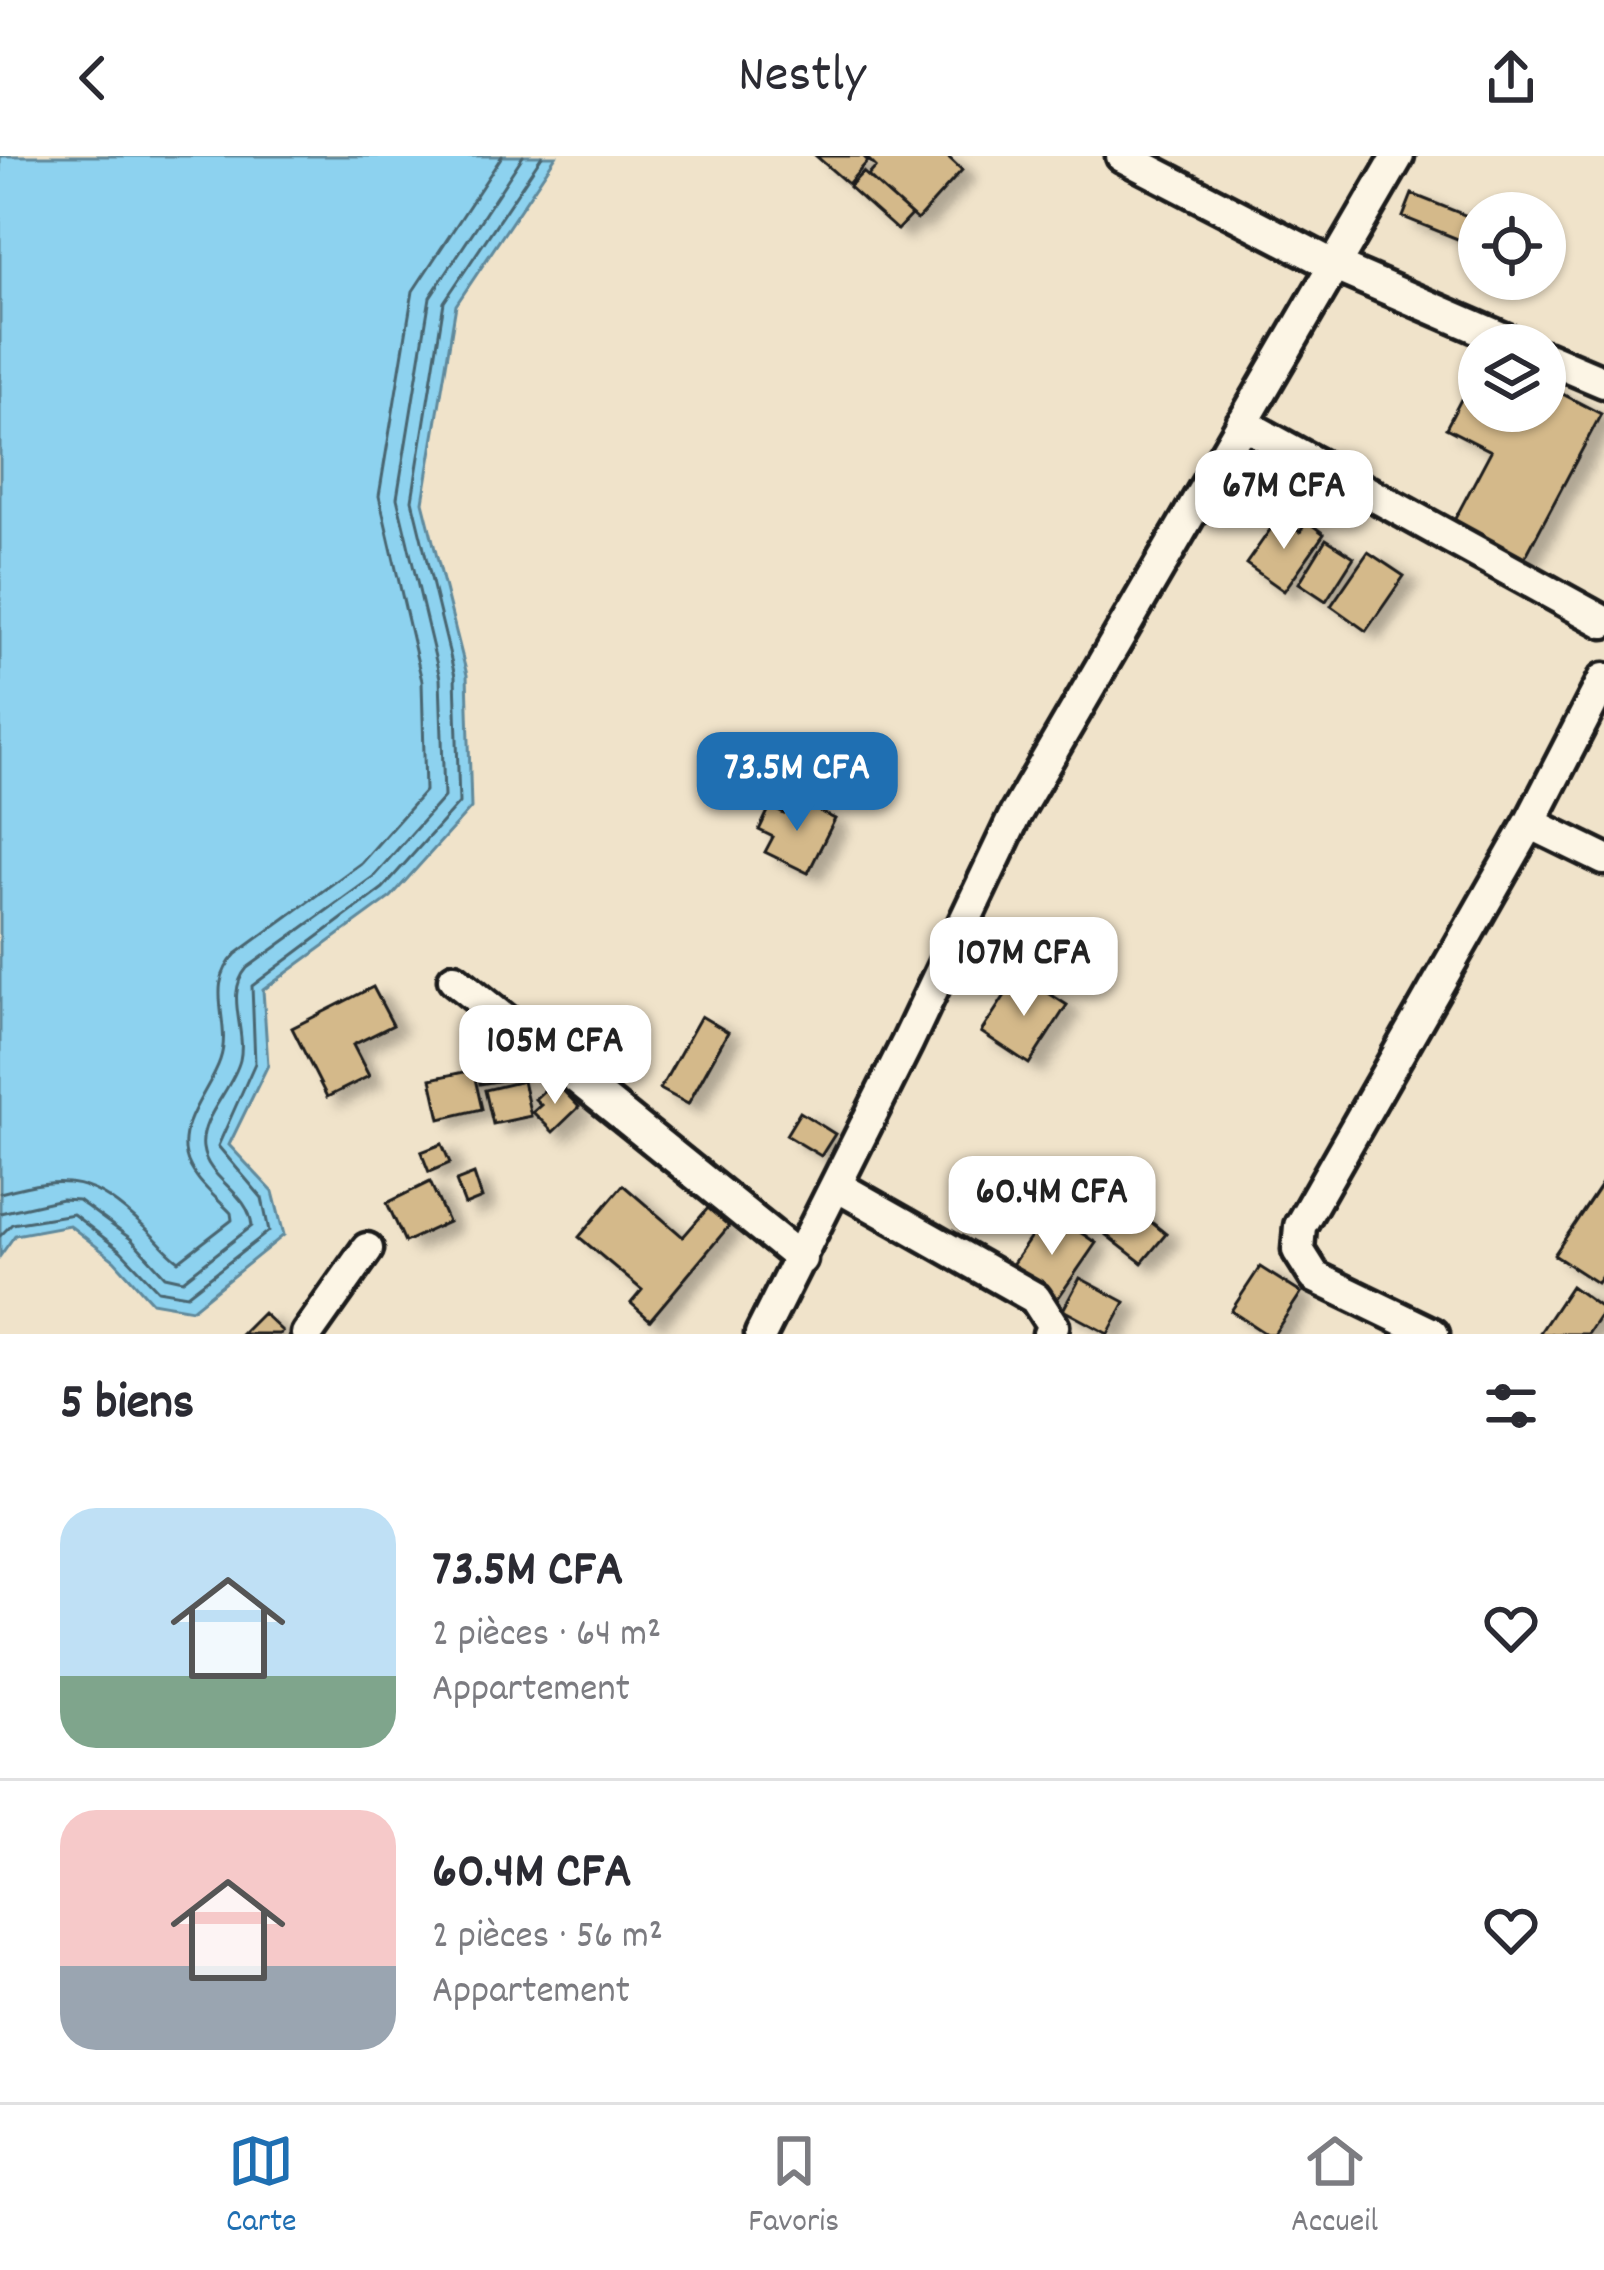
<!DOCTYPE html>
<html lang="fr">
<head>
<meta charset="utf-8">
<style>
  :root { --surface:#fff; --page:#f7f7f7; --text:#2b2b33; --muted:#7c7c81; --line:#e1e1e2; --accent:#1f6fb2 }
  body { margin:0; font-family:Dekko,sans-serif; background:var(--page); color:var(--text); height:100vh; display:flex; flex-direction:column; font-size:45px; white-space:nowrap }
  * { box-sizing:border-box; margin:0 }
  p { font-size:39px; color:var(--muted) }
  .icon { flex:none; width:66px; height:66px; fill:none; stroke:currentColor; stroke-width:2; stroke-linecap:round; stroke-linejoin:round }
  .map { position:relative; height:1178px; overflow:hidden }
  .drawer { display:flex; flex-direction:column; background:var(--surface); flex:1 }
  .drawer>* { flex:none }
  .buttons { position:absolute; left:1458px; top:36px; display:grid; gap:24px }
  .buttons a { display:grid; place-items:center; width:108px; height:108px; border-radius:50%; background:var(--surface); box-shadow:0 3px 9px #0004; font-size:60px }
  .price { position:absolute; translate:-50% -102px; padding:0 27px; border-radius:24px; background:#fff; color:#222; font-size:39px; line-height:78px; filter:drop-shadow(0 3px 6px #0008) }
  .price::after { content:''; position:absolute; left:50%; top:72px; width:36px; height:27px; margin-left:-18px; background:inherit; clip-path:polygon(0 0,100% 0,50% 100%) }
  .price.on { background:var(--accent); color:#fff }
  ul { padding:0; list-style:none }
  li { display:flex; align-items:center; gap:36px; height:300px; padding:0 60px }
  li+li { border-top:3px solid var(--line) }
  li span { display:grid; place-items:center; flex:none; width:336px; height:240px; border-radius:36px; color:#555 }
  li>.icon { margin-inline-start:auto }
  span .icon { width:144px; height:144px; fill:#fffc; stroke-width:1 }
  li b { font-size:51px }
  h2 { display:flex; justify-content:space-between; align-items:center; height:144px; padding:0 60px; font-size:51px }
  header { display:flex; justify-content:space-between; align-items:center; height:156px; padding:0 60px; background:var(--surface); font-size:54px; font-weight:600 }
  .menu { display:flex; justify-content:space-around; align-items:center; height:168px; border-top:3px solid var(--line); background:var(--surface); font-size:33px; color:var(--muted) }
  .menu a { display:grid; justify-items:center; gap:6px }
  .menu .on { color:var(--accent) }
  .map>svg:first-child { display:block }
  .water { fill:#8dd2ef; stroke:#60899b; stroke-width:3 }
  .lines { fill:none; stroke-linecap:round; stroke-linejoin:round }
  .shore { stroke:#496570; stroke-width:3 }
  .building { fill:#d4b98a; stroke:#1c1c1c; stroke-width:3; filter:url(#shadow) }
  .street-casing { stroke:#1c1c1c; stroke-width:39 }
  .street { stroke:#fcf5e5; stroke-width:30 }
</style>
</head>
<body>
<header><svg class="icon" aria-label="back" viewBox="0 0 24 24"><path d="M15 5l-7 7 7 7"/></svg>Nestly<svg class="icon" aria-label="share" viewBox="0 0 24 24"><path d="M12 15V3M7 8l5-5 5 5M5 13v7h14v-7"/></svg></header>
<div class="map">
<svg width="1604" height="1178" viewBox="0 0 1604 1178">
  <defs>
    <filter id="shadow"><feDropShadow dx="13" dy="8" stdDeviation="6" flood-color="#0004"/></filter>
  </defs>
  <rect width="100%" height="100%" fill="#f0e3ca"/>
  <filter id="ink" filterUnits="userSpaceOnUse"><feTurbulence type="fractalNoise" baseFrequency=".00833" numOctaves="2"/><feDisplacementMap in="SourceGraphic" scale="24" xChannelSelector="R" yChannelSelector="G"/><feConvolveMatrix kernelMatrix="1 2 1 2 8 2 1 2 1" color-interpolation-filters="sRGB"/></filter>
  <g filter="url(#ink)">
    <path class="water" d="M0,0H556L456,149L423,346L467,519L471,652L391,741L263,834L268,909L229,989L273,1036L284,1079L192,1153L152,1146L114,1104L69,1069L15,1079L0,1100Z"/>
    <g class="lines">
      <path class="shore" d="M0,1037C69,1018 92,1022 145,1072C157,1083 166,1096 179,1105L232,1064L231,1057C216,1041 191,1022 186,999C178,966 210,934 220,904C233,867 203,831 236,798L361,707L425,635L422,525L379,340L413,135L502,0
        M0,1057L62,1043L78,1044L131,1083L165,1120L183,1124L252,1070C249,1036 207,1024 203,992C199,962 233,933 240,904C247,873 224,839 247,812L373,721L444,641L440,522L397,342L430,141L523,0
        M0,1080L12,1068L73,1058L121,1095L158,1134L187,1139L269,1075L262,1042L218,990L255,907L252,830L383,732L459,647L455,520L412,344L444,146L542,0"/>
    </g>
    <path class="building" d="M816,0H863L868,5L848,28Z
      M865,0H947L962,14L917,64L868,20L876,11Z
      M863,16L911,59L897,74L849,31Z
      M1412,38L1475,63L1465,86L1403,61Z
      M1479,209V255H1545V229L1601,258L1521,409L1450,372L1491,295L1446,272Z
      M1279,361L1300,376L1307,365L1324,378L1284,435L1246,408Z
      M1326,383L1354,401L1326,445L1299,427Z
      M1368,396L1404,420L1366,475L1331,450Z
      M792,642L835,663L808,717L765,696L773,681L759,674L770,651L784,658Z
      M1019,818L1067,849L1029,908L981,876Z
      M373,831L393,869L353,889L369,920L327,941L292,872Z
      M701,860L728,876L688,948L660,933Z
      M502,890L503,898L511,896L515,922L480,928L475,894Z
      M473,914L482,953L440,963L431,923Z
      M523,925L531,960L493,968L485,934Z
      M554,925L579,951L553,976L533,956L541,949L535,943Z
      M800,956L835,978L821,1000L786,979Z
      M442,988L450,1007L429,1016L421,996Z
      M474,1018L482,1042L465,1049L456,1025Z
      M430,1026L448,1066L405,1086L387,1047Z
      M1602,1027L1604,1117L1597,1127L1554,1099Z
      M623,1029L683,1081L708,1052L729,1070L650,1164L631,1147L642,1134L579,1081Z
      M1129,1048L1166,1078L1142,1107L1106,1079Z
      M1049,1055L1096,1087L1054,1148L1007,1116Z
      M1260,1111L1301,1137L1274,1178H1266L1231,1155Z
      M1080,1122L1125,1146L1108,1178L1063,1154Z
      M1571,1130L1604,1154L1588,1178H1539Z
      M263,1157L282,1175L279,1178H242Z"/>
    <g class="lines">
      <g class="street-casing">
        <path id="street" d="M1122,0L1333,109L1518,189
          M1545,201L1604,226
          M1242,267L1604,466
          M1530,667L1604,703
          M454,823L801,1103
          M837,1030L1035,1142L1053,1170L1049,1178
          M307,1178L367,1093
          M761,1178L907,887L1015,659L1398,0
          M1433,1178L1315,1121L1298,1094L1300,1070L1530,667L1604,523"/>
      </g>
      <use href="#street" class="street"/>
    </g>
  </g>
</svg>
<div class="buttons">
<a><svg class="icon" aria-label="locate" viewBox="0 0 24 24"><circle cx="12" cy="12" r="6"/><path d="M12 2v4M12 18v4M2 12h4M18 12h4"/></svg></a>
<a><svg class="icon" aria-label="layers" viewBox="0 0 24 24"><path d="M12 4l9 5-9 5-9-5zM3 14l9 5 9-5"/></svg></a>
</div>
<b class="price" style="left:1284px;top:396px">67M CFA</b>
<b class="price on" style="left:797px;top:678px">73.5M CFA</b>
<b class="price" style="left:1024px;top:863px">107M CFA</b>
<b class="price" style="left:555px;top:951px">105M CFA</b>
<b class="price" style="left:1052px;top:1102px">60.4M CFA</b>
</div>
<section class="drawer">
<h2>5 biens<svg class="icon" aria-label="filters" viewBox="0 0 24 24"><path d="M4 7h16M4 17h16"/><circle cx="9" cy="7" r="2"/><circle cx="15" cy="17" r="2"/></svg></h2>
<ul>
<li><span style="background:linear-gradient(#bfe0f5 70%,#7fa58c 0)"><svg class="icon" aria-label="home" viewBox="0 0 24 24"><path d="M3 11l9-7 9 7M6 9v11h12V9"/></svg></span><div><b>73.5M CFA</b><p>2 pièces · 64 m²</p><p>Appartement</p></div><svg class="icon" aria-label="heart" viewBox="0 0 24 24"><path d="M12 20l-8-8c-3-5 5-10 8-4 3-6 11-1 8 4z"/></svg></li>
<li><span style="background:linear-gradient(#f6c9c9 65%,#9aa5b1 0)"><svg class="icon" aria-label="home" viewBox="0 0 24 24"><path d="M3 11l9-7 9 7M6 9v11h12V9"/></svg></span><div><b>60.4M CFA</b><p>2 pièces · 56 m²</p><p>Appartement</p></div><svg class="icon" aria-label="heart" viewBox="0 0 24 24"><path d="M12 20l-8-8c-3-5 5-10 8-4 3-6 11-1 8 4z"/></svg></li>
</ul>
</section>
<nav class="menu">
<a class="on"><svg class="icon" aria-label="map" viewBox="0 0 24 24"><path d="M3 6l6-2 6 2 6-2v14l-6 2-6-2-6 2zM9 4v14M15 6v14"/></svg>Carte</a>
<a><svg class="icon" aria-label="saved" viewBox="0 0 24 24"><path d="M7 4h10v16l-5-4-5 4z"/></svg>Favoris</a>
<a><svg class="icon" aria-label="home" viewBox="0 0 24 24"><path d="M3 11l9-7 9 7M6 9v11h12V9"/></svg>Accueil</a>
</nav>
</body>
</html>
